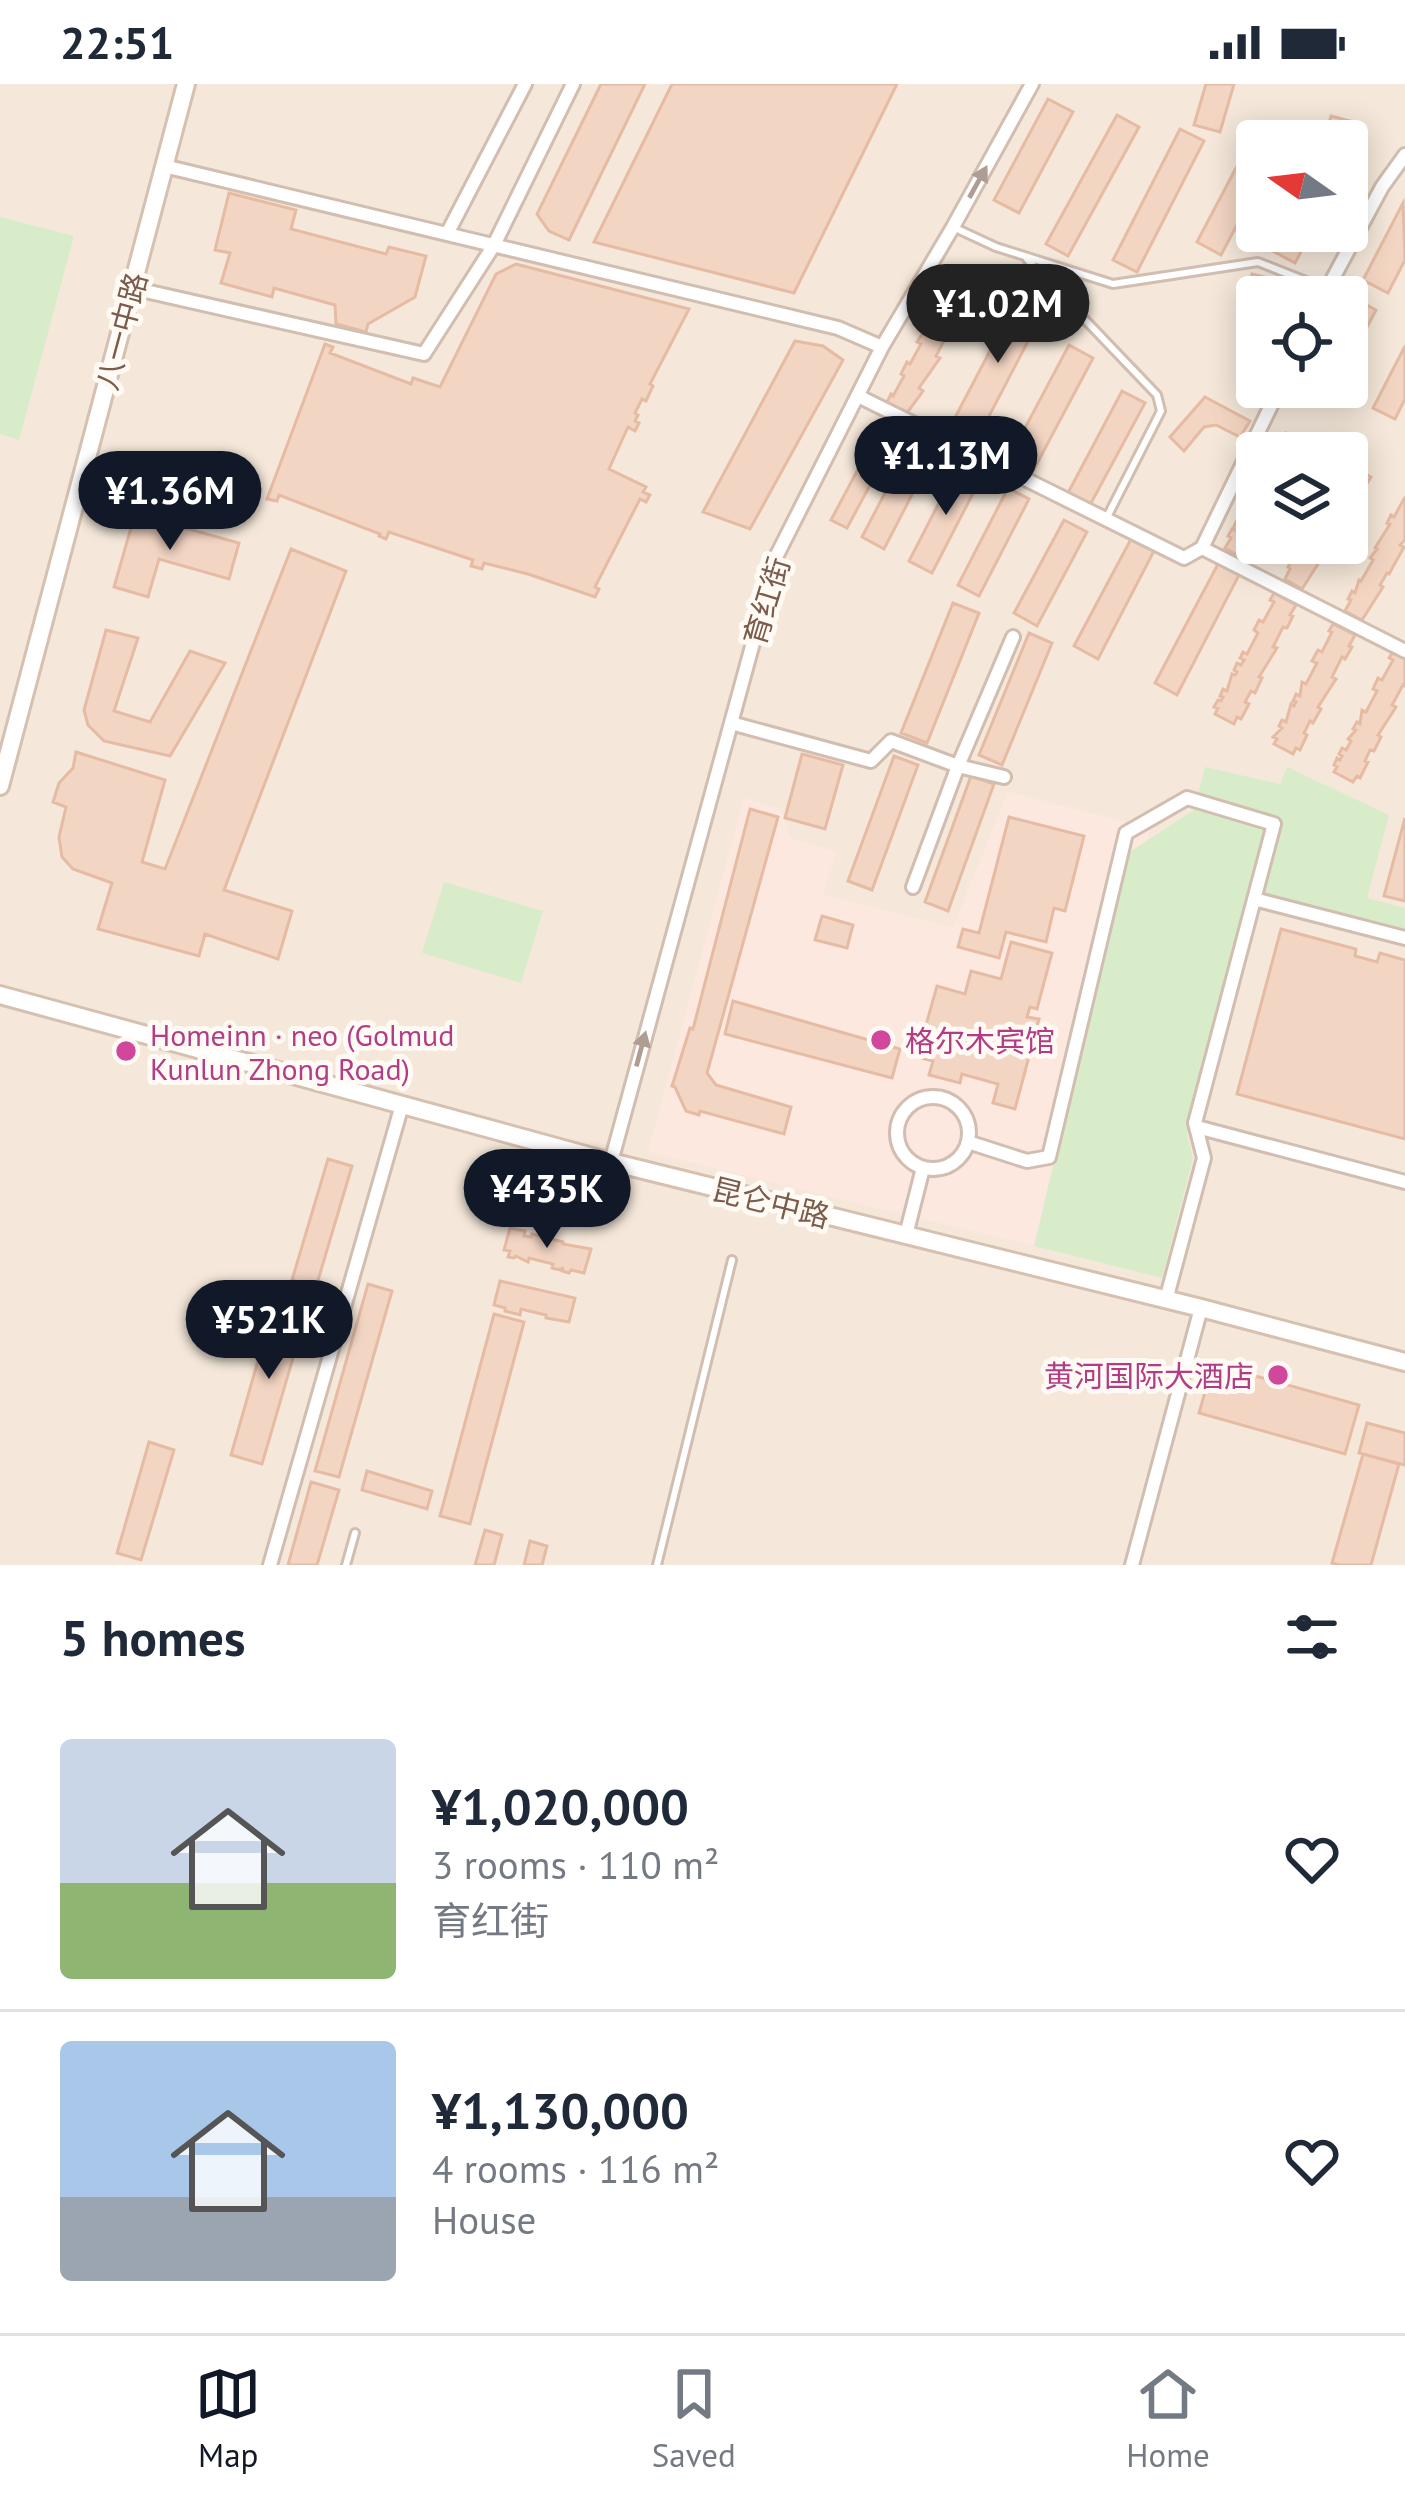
<!DOCTYPE html>
<html lang="en">
<head>
<meta charset="utf-8">
<style>
  :root { --surface:#fff; --page:#f2f2f3; --text:#1f2937; --muted:#747a83; --line:#e0e1e3; --accent:#111827 }
  body { margin:0; font-family:"PT Sans","Noto Sans SC",sans-serif; background:var(--page); color:var(--text); height:100vh; display:flex; flex-direction:column; font-size:45px; white-space:nowrap }
  * { box-sizing:border-box; margin:0 }
  p { font-size:39px; color:var(--muted) }
  .icon { flex:none; width:66px; height:66px; fill:none; stroke:currentColor; stroke-width:2; stroke-linecap:round; stroke-linejoin:round }
  .map { position:relative; height:1481px; overflow:hidden }
  .details { display:flex; flex-direction:column; background:var(--surface); flex:1 }
  .details>* { flex:none }
  .needle { width:78px; rotate:284deg }
  .buttons { position:absolute; left:1236px; top:36px; display:grid; gap:24px }
  .buttons a { display:grid; place-items:center; width:132px; height:132px; border-radius:12px; background:var(--surface); box-shadow:0 6px 30px #0003; font-size:60px }
  .price { position:absolute; translate:-50% -102px; padding:0 27px; border-radius:42px; background:var(--accent); color:#fff; font-size:39px; line-height:78px; filter:drop-shadow(0 3px 6px #0008) }
  .price::after { content:''; position:absolute; left:50%; top:72px; width:36px; height:27px; margin-left:-18px; background:inherit; clip-path:polygon(0 0,100% 0,50% 100%) }
  .price.on { background:#222; color:#fff }
  ul { padding:0; list-style:none }
  li { display:flex; align-items:center; gap:36px; height:300px; padding:0 60px }
  li+li { border-top:3px solid var(--line) }
  li span { display:grid; place-items:center; flex:none; width:336px; height:240px; border-radius:12px; color:#555 }
  li>.icon { margin-inline-start:auto }
  span .icon { width:144px; height:144px; fill:#fffc; stroke-width:1 }
  li b { font-size:51px }
  h2 { display:flex; justify-content:space-between; align-items:center; height:144px; padding:0 60px; font-size:51px }
  .status { display:flex; justify-content:space-between; align-items:center; height:84px; padding:0 60px; background:var(--surface); direction:ltr }
  .status svg { height:33px; fill:currentColor }
  .tabs { display:flex; justify-content:space-around; align-items:center; height:168px; border-top:3px solid var(--line); background:var(--surface); font-size:33px; color:var(--muted) }
  .tabs a { display:grid; justify-items:center; gap:6px }
  .tabs .on { color:var(--accent) }
  .map>svg:first-child { display:block }
  .residential { fill:#f5e8da; fill-rule:evenodd }
  .commercial { fill:#fde8e0 }
  .green { fill:#d8ecc9 }
  .building { fill:#f3d5c3; stroke:#e6bba3; stroke-width:3 }
  .lines { fill:none; stroke-linecap:round; stroke-linejoin:round }
  .lane-casing { stroke:#d1beb0; stroke-width:12 }
  .street-casing { stroke:#d1beb0; stroke-width:18 }
  .secondary-casing { stroke:#d6c0b0; stroke-width:22 }
  .lane { stroke:#fff; stroke-width:6 }
  .street { stroke:#fff; stroke-width:12 }
  .secondary { stroke:#fff; stroke-width:16 }
  .oneway { fill:#af9d94 }
  .hotel-dot { fill:#d1479c; stroke:#fffaf3; stroke-width:4.5 }
  .labels { text-anchor:middle; dominant-baseline:central; stroke-width:10; stroke-linejoin:round; paint-order:stroke }
  .street-label { font-size:30px; fill:#7a5c4d; stroke:#fffaf3 }
  .hotel-label { font-size:30px; fill:#b23c85; stroke:#fffaf3; text-anchor:start }
</style>
</head>
<body>
<div class="status"><b>22:51</b><svg viewBox="0 0 49 12"><path d="M0 12V9h3v3zM5 12V6h3v6zM10 12V3h3v9zM15 12V0h3v12zM26 1h20v11H26zM47 4h2v5h-2z"/></svg></div>
<div class="map">
<svg width="1405" height="1481" viewBox="0 0 1405 1481">
  <rect width="100%" height="100%" fill="#fdf6ec"/>
  <path class="residential" d="M0,0H1405V1481H0ZM1257,57H1347V147H1257ZM1257,213H1347V303H1257ZM1257,369H1347V459H1257Z"/>
  <path class="commercial" d="M1008,708L1150,744L1147,756L1127,769L1034,1162L648,1068L744,714L781,726L791,754L837,768L822,810L953,844Z"/>
  <path class="green" d="M0,133L74,152L19,356L0,350Z
    M1205,683L1280,700L1287,683L1389,731L1367,814L1405,824V848L1247,807L1187,1051L1193,1074L1162,1194L1034,1162L1128,769L1194,726Z
    M444,798L543,827L521,899L422,869Z"/>
  <path class="building" d="M601,0H645L569,156L549,147L537,130Z
    M672,0H897L794,209L594,158Z
    M1206,0H1234L1220,48L1194,41Z
    M1048,15L1073,28L1019,129L994,116Z
    M1117,31L1139,43L1068,172L1046,160Z
    M1331,32L1358,39L1347,80V57H1324Z
    M1180,45L1204,57L1137,188L1113,176Z
    M1246,65L1257,70V103L1221,171L1197,158Z
    M229,109L296,126L291,145L386,170L389,163L426,172L415,213L368,240L366,248L336,240L335,221L274,204L272,213L221,199L230,169L215,166Z
    M1403,119L1405,176L1388,209L1363,196Z
    M1281,147H1312L1295,179L1271,166Z
    M516,180L689,225L650,300L653,302L646,317L642,315L635,329L638,331L635,337L639,339L635,347L628,343L609,385L646,403L643,408L650,411L646,418L640,415L595,503L599,505L595,513L528,490L484,479L482,485L471,482L473,476L389,448L386,455L379,452L380,450L279,411L277,417L267,415L325,260L333,263L330,269L411,300L413,294L440,303L496,190Z
    M955,185L978,198L973,208L975,209L968,222L964,220L953,239L957,241L950,253L947,251L936,272L940,274L919,304L923,307L907,329L887,318L891,310L893,312L904,292L901,290L907,278L910,280L921,260L917,258L938,227L935,225L942,212L944,214L955,195L950,193Z
    M1252,190L1272,195L1267,213H1257V250L1241,242Z
    M1023,204L1049,217L974,361L948,347Z
    M1354,214L1376,226L1347,281V228Z
    M795,257L823,262L843,276L750,445L703,428Z
    M1069,261L1093,274L1032,389L1008,376Z
    M1405,262V315L1395,335L1373,324Z
    M1122,307L1145,319L1090,421L1068,409Z
    M1205,313L1250,337L1240,353L1216,341L1204,343L1184,367L1170,353Z
    M882,340L898,349L847,444L831,436Z
    M1286,349L1311,362L1307,369H1275Z
    M913,355L935,366L884,465L862,453Z
    M960,378L983,390L932,489L909,477Z
    M1347,380L1371,393L1366,401L1364,400L1359,407L1357,406L1350,419L1353,420L1347,427Z
    M1257,398V452L1242,474L1225,464L1231,454L1228,452L1232,445L1234,446V442L1238,434L1241,435L1252,414L1250,412L1255,406Z
    M1008,404L1029,415L979,512L958,501Z
    M1405,413V456L1400,461L1404,463L1389,490L1387,489L1380,501L1383,503L1362,536L1345,527L1351,516L1348,515L1352,507L1355,509L1359,496L1361,497L1373,476L1370,474L1377,465L1375,464L1390,440L1387,439L1391,431L1394,433Z
    M135,430L239,459L229,495L159,475L148,513L114,503Z
    M1064,436L1087,448L1037,542L1014,529Z
    M1131,455L1154,467L1098,575L1074,562Z
    M1304,459H1325L1319,470L1323,472L1302,505L1285,495L1290,485L1288,483Z
    M291,465L346,487L224,806L292,827L278,875L205,850L199,872L98,845L112,799L73,785L62,773L59,753L66,723L53,718L59,699L73,684L76,668L165,696L142,778L165,785Z
    M1218,480L1239,491L1177,611L1155,599Z
    M1274,509L1296,521L1290,531L1293,532L1287,544L1283,543L1273,563L1277,564L1259,593L1262,594L1255,609L1251,607L1245,618L1249,620L1241,635L1237,633L1234,640L1215,630L1218,624L1214,623L1218,616L1221,617L1223,613L1220,612L1223,605L1227,607L1232,590L1235,591L1237,588L1234,586L1237,579L1241,581L1244,576L1240,574L1243,568L1247,570L1258,549L1254,546L1259,536L1263,538L1274,518L1270,516Z
    M953,519L979,529L927,659L901,649Z
    M1333,540L1355,551L1349,562L1352,563L1345,575L1342,573L1332,593L1336,595L1318,623L1321,625L1313,639L1310,637L1304,649L1307,651L1300,666L1296,664L1293,670L1274,660L1277,655L1273,653L1282,644L1279,642L1282,636L1286,638L1291,620L1294,622L1296,618L1293,617L1296,610L1300,612L1302,598L1306,600L1317,579L1312,577L1318,566L1322,568L1332,548L1329,547Z
    M106,546L138,554L114,627L150,638L190,567L225,579L170,672L104,657L88,641L84,626Z
    M1029,549L1052,559L1002,681L979,671Z
    M1393,568L1405,574V602L1403,601L1392,621L1396,623L1378,651L1381,653L1374,667L1370,666L1365,677L1368,678L1360,694L1357,692L1353,698L1334,688L1337,683L1334,681L1337,674L1340,676L1342,672L1339,670L1342,664L1346,666L1351,657L1348,655L1356,646L1353,645L1357,638L1360,640L1362,626L1366,628L1377,607L1373,605L1378,594L1382,596L1393,576L1389,574Z
    M802,670L843,681L825,745L785,734Z
    M894,672L918,681L872,806L848,797Z
    M971,692L994,700L948,827L925,818Z
    M750,725L778,733L707,989L716,1001L791,1023L784,1050L700,1027L699,1031L686,1027L675,1003L672,1002L690,944L693,945Z
    M1009,733L1084,752L1065,827L1054,824L1046,858L1006,848L999,874L958,863L963,845L979,849Z
    M1405,734V817L1384,812Z
    M822,832L853,841L847,864L815,856Z
    M1281,845L1356,865L1355,872L1377,878L1380,869L1405,876V1055L1237,1010Z
    M1011,858L1052,869L1037,925L1030,923L1027,933L1039,935L1015,1025L993,1019L998,1000L962,990L960,999L929,991L933,977L917,973L937,902L965,910L971,887L1001,895Z
    M733,917L900,965L892,994L725,950Z
    M328,1075L352,1082L316,1203L292,1196Z
    M510,1144L525,1147L524,1152L531,1153L532,1150L563,1158V1160L591,1165L584,1189L571,1186L569,1189L562,1187L563,1183L561,1186L552,1184L553,1180L529,1174L528,1178L516,1172L514,1174L508,1173L510,1167L504,1166Z
    M500,1197L575,1214L569,1238L546,1234V1231L521,1225L520,1231L505,1227V1224L494,1221Z
    M368,1200L392,1207L339,1393L315,1387Z
    M275,1217L307,1226L262,1380L231,1371Z
    M494,1230L524,1238L470,1440L440,1432Z
    M1213,1280L1359,1321L1345,1370L1199,1329Z
    M1367,1339L1405,1349V1381L1359,1369Z
    M149,1358L174,1366L141,1476L117,1469Z
    M1363,1370L1399,1380L1371,1481H1339L1332,1479Z
    M367,1387L432,1407L427,1425L362,1406Z
    M311,1398L339,1406L317,1481H288Z
    M485,1446L502,1451L494,1481H475Z
    M530,1457L547,1462L542,1481H524Z"/>
  <g class="lines">
    <g class="lane-casing">
      <path id="lane" d="M953,143L996,163L1113,200L1258,178L1324,204
        M1027,175L1157,311L1161,327L1106,435
        M346,1481L355,1449
        M657,1481L732,1176"/>
    </g>
    <g class="street-casing">
      <path id="street" d="M164,82L838,244L882,263
        M447,150L525,0
        M132,204L424,270L494,161L573,0
        M1323,213L1382,103L1405,71
        M858,312L1184,474L1202,464L1405,567
        M1202,464L1280,303
        M731,639L871,677L891,657L958,682L1004,693
        M913,803L958,682L1013,553
        M1254,815L1405,854
        M897 1049a36 36 0 1 1 72 0a36 36 0 1 1-72 0Z
        M1197,1043L1405,1098
        M968,1058L1027,1077L1049,1073L1126,749L1187,714L1274,740L1195,1039L1204,1074L1166,1216
        M611,1078L777,471L882,263L953,143L1032,0
        M906,1151L923,1084
        M270,1481L402,1021
        M1132,1481L1201,1224"/>
    </g>
    <g class="secondary-casing">
      <path id="secondary" d="M0,702L186,0
        M0,911L611,1078L1201,1224L1405,1278"/>
    </g>
    <use href="#lane" class="lane"/>
    <use href="#street" class="street"/>
    <use href="#secondary" class="secondary"/>
  </g>
  <defs><path id="oneway-solid" d="M-6-.8H1V-3.2L6.5 0L1 3.2V.8H-6Z" transform="scale(3)"/></defs>
  <g class="oneway">
    <use href="#oneway-solid" transform="translate(978 98) rotate(-61)"/>
    <use href="#oneway-solid" transform="translate(641 965) rotate(-75)"/>
  </g>
  <g class="hotel-dot">
    <circle cx="881" cy="956" r="12"/>
    <circle cx="126" cy="967" r="12"/>
    <circle cx="1278" cy="1291" r="12"/>
  </g>
  <g class="labels">
    <g class="street-label">
      <text transform="translate(121 247) rotate(-75)">八一中路</text>
      <text transform="translate(766 517) rotate(-73)">育红街</text>
      <text transform="translate(771 1118) rotate(14)">昆仑中路</text>
    </g>
    <g class="hotel-label">
      <text x="150" y="950">Homeinn · neo (Golmud<tspan x="150" dy="34">Kunlun Zhong Road)</tspan></text>
      <text x="905" y="956">格尔木宾馆</text>
      <text x="1254" y="1291" text-anchor="end">黄河国际大酒店</text>
    </g>
  </g>
</svg>
<div class="buttons">
<a><svg class="needle" viewBox="-14 -14 28 28"><path d="M0-13l5 13h-10z" fill="#e53935"/><path d="M0 13l5-13h-10z" fill="#747a83"/></svg></a>
<a><svg class="icon" aria-label="locate" viewBox="0 0 24 24"><circle cx="12" cy="12" r="6"/><path d="M12 2v4M12 18v4M2 12h4M18 12h4"/></svg></a>
<a><svg class="icon" aria-label="layers" viewBox="0 0 24 24"><path d="M12 4l9 5-9 5-9-5zM3 14l9 5 9-5"/></svg></a>
</div>
<b class="price on" style="left:998px;top:282px">¥1.02M</b>
<b class="price" style="left:946px;top:434px">¥1.13M</b>
<b class="price" style="left:170px;top:469px">¥1.36M</b>
<b class="price" style="left:547px;top:1167px">¥435K</b>
<b class="price" style="left:269px;top:1298px">¥521K</b>
</div>
<section class="details">
<h2>5 homes<svg class="icon" aria-label="filters" viewBox="0 0 24 24"><path d="M4 7h16M4 17h16"/><circle cx="9" cy="7" r="2"/><circle cx="15" cy="17" r="2"/></svg></h2>
<ul>
<li><span style="background:linear-gradient(#c9d6e8 60%,#8fb573 0)"><svg class="icon" aria-label="home" viewBox="0 0 24 24"><path d="M3 11l9-7 9 7M6 9v11h12V9"/></svg></span><div><b>¥1,020,000</b><p>3 rooms · 110 m²</p><p>育红街</p></div><svg class="icon" aria-label="heart" viewBox="0 0 24 24"><path d="M12 20l-8-8c-3-5 5-10 8-4 3-6 11-1 8 4z"/></svg></li>
<li><span style="background:linear-gradient(#a9c7e8 65%,#9aa5b1 0)"><svg class="icon" aria-label="home" viewBox="0 0 24 24"><path d="M3 11l9-7 9 7M6 9v11h12V9"/></svg></span><div><b>¥1,130,000</b><p>4 rooms · 116 m²</p><p>House</p></div><svg class="icon" aria-label="heart" viewBox="0 0 24 24"><path d="M12 20l-8-8c-3-5 5-10 8-4 3-6 11-1 8 4z"/></svg></li>
</ul>
</section>
<nav class="tabs">
<a class="on"><svg class="icon" aria-label="map" viewBox="0 0 24 24"><path d="M3 6l6-2 6 2 6-2v14l-6 2-6-2-6 2zM9 4v14M15 6v14"/></svg>Map</a>
<a><svg class="icon" aria-label="saved" viewBox="0 0 24 24"><path d="M7 4h10v16l-5-4-5 4z"/></svg>Saved</a>
<a><svg class="icon" aria-label="home" viewBox="0 0 24 24"><path d="M3 11l9-7 9 7M6 9v11h12V9"/></svg>Home</a>
</nav>
</body>
</html>
